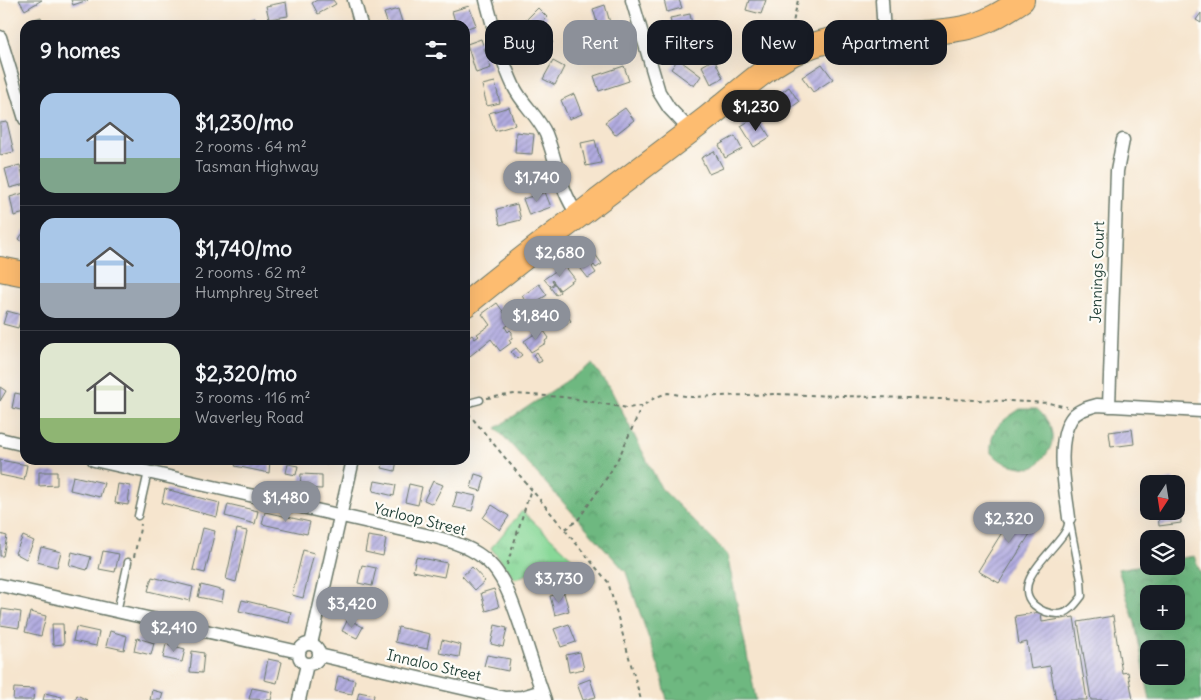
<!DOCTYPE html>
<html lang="en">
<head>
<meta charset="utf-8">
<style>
  :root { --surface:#171b24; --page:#20242c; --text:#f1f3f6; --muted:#9ea1a6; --line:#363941; --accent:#8c9099 }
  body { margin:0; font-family:Delius,sans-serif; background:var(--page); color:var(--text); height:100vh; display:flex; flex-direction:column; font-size:19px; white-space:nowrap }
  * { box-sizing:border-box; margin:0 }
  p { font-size:16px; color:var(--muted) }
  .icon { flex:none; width:28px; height:28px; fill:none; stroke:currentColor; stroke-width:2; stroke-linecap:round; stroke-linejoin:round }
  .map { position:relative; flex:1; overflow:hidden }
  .sheet { position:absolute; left:20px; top:20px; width:450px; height:445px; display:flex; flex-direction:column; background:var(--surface); border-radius:15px; box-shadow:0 5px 20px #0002 }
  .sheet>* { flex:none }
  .guide { position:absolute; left:485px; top:20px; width:475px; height:45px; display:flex; gap:10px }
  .needle { width:32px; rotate:192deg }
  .fabs { position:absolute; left:1140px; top:475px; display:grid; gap:10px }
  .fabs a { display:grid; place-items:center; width:45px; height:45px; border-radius:10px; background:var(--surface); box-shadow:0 5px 20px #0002; font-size:25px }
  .price { position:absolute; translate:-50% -42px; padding:0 11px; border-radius:18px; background:var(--accent); color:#fff; font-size:16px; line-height:32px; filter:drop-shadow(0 1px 2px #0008) }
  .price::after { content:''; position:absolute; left:50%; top:30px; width:15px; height:11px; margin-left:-8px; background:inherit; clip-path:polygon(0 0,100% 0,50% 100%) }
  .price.active { background:#222; color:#fff }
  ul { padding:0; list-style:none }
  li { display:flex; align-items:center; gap:15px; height:125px; padding:0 20px }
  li+li { border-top:1px solid var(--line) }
  li span { display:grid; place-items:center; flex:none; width:140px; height:100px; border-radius:15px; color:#555 }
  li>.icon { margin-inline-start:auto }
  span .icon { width:60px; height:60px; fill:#fffc; stroke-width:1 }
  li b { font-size:21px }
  h2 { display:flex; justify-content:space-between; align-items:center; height:60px; padding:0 20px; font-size:21px }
  .pill { padding:0 18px; border-radius:15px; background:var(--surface); box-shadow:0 5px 20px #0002; font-size:18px; line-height:45px }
  .pill.active { background:var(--accent); color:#fff }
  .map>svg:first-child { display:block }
  .forest { fill:url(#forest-crowns); stroke:#467a5a; fill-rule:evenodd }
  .park { fill:url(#park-tufts); stroke:#548a66 }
  .building { fill:url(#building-hatch) }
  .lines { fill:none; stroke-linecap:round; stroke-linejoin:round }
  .lane-casing { stroke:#6a786a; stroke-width:9 }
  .street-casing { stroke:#6a786a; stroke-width:15 }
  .highway-casing { stroke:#6a786a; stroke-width:26 }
  .path { stroke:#6a786a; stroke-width:2; stroke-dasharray:4 4; stroke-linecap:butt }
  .lane { stroke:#fff; stroke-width:6 }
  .street { stroke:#fff; stroke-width:12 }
  .highway { stroke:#fdbc6f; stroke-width:24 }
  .labels { text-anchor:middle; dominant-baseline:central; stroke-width:4.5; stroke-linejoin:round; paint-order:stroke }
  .street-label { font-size:15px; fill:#1f3d34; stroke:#fdfcf7 }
</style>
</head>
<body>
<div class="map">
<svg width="1201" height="700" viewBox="0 0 1201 700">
  <defs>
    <pattern id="forest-crowns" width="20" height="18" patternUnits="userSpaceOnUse" patternTransform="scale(1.25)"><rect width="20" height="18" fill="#6eb880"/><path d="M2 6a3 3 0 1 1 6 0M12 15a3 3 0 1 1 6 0" fill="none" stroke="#5a976a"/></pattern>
    <pattern id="park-tufts" width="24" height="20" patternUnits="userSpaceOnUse" patternTransform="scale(1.25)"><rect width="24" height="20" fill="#88d898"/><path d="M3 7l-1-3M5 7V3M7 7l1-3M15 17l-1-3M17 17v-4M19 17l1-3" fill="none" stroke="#75ba84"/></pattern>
    <pattern id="building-hatch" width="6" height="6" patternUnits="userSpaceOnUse" patternTransform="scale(1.25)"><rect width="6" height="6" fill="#b2ace0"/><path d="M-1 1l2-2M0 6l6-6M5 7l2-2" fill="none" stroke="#908db6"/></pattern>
  </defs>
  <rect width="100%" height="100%" fill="#fdfcf7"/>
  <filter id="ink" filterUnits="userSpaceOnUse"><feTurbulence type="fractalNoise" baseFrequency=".02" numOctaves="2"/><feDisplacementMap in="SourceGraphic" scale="10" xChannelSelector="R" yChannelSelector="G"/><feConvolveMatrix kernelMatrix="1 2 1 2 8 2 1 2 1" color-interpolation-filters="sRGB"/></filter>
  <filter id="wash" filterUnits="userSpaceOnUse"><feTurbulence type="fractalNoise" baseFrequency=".0096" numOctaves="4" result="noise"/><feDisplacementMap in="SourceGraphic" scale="20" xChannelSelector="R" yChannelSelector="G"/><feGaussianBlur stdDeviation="1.12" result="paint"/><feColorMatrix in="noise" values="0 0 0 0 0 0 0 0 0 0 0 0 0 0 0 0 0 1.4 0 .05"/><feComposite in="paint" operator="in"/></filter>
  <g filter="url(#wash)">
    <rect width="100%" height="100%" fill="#f6e5ce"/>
    <path class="forest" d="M592,364L610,388L661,488L727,554L756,700H667L662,677L626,572L496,428Z
      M1020,409H1037C1053,423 1059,443 1042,459C1040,461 1037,466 1034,467C1028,470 1005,464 1000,460C997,458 994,455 991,453C990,427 1001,422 1020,409Z
      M1194,556L1201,574V700H1150L1135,623L1118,569L1149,564V566H1176V559ZM1149,594H1176V621H1149ZM1149,649H1176V676H1149Z"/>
    <path class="park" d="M522,511L596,580L564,590L545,567L515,579L491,548Z"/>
    <g id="blocks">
      <path class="building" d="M19,0H42L25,10Z
        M71,0H88L73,5Z
        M317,0H333L336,4L318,14L312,3Z
        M664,0H679L682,8L667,12Z
        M749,0H766L761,14L746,10Z
        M286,2L288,16L269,19L266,6Z
        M605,5L611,26L599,29L593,9Z
        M469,6L476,25L465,29V25H456L452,11Z
        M538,8L547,17L533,32L524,22Z
        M398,9L403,25H388L384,13Z
        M1201,13V23L1196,20Z
        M690,14L694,35L674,39L670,18Z
        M41,17L43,25H28L27,21Z
        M255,18L257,25H230V24Z
        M621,28L627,48L607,55L600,35Z
        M542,34L553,42L543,57L532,49Z
        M481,39L491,68L476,73L467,44Z
        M678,59L701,76L694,86L671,69Z
        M714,59L723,78L711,84L702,66Z
        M553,61L564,67L555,85L543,79Z
        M822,64L833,79L813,92L802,77Z
        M624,66L629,81L599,91L594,76Z
        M495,82L500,103L487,106L482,85Z
        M789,87L799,102L772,121L762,106Z
        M574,94L582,114L569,119L561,100Z
        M509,107L515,125L495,131L489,113Z
        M625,108L634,120L615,135L605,122Z
        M757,116L770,137L754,147L741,126Z
        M7,122L14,152L0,155V123Z
        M516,132L534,134L532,154L515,153Z
        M735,136L742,149L725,158L719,145Z
        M595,140L601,163L586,166L581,143Z
        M714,151L723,168L709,174L701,158Z
        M20,165L25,184L10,188L5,169Z
        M532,173L537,182L522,190L517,181Z
        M545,192L551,207L529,215L523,199Z
        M24,193L25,213L14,216L10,197Z
        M517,204L521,220L500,225L497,209Z
        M25,230V244L19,239Z
        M581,246L590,257L595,254L602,264L596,268L594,265L592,267L596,273L588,278L577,264L578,263L571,253Z
        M564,265L575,279L560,290L552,280L554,283L550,286L544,279Z
        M539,284L547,295L539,300L542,304L533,311L522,296Z
        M555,284L560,292L556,295L550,287Z
        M497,303L510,321L508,322L510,324L505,327L508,332L510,330L512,332V338L509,340L511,343L500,351L491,339L465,360V340L472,335L475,339L479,336L477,334L490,325L482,314Z
        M559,304L571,321L566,325L562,320L559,322L551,310Z
        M7,311L22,315L18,328L3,324Z
        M539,331L540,334L544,331L549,338L545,341L546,343L531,352L524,341Z
        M516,348L522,355L517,359L511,352Z
        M537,352L542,361L538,363L533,355Z
        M0,387L6,391L0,401Z
        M15,393L25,395V411L12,408Z
        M1132,429L1134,444L1111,447L1109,432Z
        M0,460L27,465L24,480L0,475Z
        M238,460H270L269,473L235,466Z
        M313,460H328L327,465L313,462Z
        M384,460H397L395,471L382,468Z
        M288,464L298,466L296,475L286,473Z
        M39,472H57V485L39,486Z
        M301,474L322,475V489L300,488Z
        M475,474L485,477L481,491L471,488Z
        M73,476L104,483L100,497L70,490Z
        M1173,479L1174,484H1152L1151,483Z
        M375,481L396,485L394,496L373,491Z
        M433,481L443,485L433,504L424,500Z
        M118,484L130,486L128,505L115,503Z
        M409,484L422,487L418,505L405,502Z
        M165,489L220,503L217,517L162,503Z
        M457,492L476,496L472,511L453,507Z
        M228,504L258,511L255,524L225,516Z
        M492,505L509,516L500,530L483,518Z
        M1019,505L1040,518L999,583L978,571Z
        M1176,508H1180L1181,523L1159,526L1158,511H1176Z
        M265,512L310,522L307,534L262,524Z
        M203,528L215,531L205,573L193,570Z
        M237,529L247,531L236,582L226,579Z
        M0,534L7,536L3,556H0Z
        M23,536L34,541L26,559L15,553Z
        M368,536L386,539L383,556L365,552Z
        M41,547L61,552L57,567L37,562Z
        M303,550L314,553L303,598L292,595Z
        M103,551L119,554L115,572L99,569Z
        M72,552L91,557L87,570L69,565Z
        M416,557L447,563L444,577L413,571Z
        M362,565L376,568L372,586L358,583Z
        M472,567L485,581L475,590L462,576Z
        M152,577L193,587L190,601L148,591Z
        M201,585L224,591L222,602L198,597Z
        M494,589L499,607L486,611L481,593Z
        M351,591L362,593L359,611L347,609Z
        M564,593L569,611L555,615L550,596Z
        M242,600L291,612L289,623L239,611Z
        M2,609L21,612L19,628L0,625Z
        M30,612L46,616L41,636L25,632Z
        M1041,612L1042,622L1074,617L1087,700H1056L1050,666L1031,669L1027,642L1019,644L1015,616Z
        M1113,616L1122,673L1128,672L1133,700H1091L1078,622Z
        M348,619L363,627L357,638L342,631Z
        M52,624H63L64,644L53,645Z
        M569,624L576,642L561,647L554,629Z
        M495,625L507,628L503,647L491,644Z
        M76,627L99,632L96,646L73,641Z
        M398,627L430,634L427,649L395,642Z
        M110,631L127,636L124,650L106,646Z
        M137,638L154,643L151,655L134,651Z
        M442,640L461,645L459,657L439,653Z
        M166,644L185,649L182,662L163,658Z
        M192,651L204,653L202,673L190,672Z
        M580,652L584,669L569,672L566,655Z
        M487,655L510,659L508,671L484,666Z
        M268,659L282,662L277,683L264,680Z
        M338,676L355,680L352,694L335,691Z
        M590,679L596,697L583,700L577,684Z
        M14,688L34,689L33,700H13Z
        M252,688L273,692L271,700L249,699Z
        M152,690L163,693L161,700H150Z
        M359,692L374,695L373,700H357Z
        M45,693L62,697V700H43Z
        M77,695L87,700H75Z"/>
    </g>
  </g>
  <g filter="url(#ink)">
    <use href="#blocks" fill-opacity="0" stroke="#6a786a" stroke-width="1"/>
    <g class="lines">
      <g class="lane-casing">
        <path id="lane" d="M465,404L480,400
          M138,516L148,472
          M1069,518L1081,580L1082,596C1076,604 1069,614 1058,614C1049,614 1041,611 1034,605C1009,582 1058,548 1066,530C1068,527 1068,522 1069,518Z
          M117,612L128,562"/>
      </g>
      <g class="street-casing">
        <path id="street" d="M354,0L361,25
          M486,0C494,29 501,60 514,87C523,105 538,116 546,134C557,162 560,191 578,215
          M632,0L659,92L669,108L691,131
          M882,0L884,35
          M0,37L25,119
          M1109,406L1117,171L1123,140
          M0,439L25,445
          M94,460L435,537C496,552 503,575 522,630C529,653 537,677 545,700
          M1069,518C1066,491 1055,444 1071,419C1077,410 1087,408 1097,405L1201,411
          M0,585L299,652
          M311,644L353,460
          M299 654a10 10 0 1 1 20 0a10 10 0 1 1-20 0Z
          M319,655L505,698L522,697L542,691
          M299,700L307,664"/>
      </g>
      <g class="highway-casing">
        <path id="highway" d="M0,269L25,274
          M465,305C542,241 623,183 702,122C734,98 766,64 803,49C854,27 911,39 964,28C985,24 1004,12 1022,0"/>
      </g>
      <path class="path" d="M790,36L798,0
        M487,398L515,394L564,397L627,408L642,406L656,397L668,393L691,397L776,394L1008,401L1049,403L1067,407
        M468,413L608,582L641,700
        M565,529L578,520L608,476L620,455L642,406
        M134,557L141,524
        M507,565L531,489"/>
      <use href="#lane" class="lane"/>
      <use href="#street" class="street"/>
      <use href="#highway" class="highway"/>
    </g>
  </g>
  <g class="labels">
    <g class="street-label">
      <text transform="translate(1097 272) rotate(-88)">Jennings Court</text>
      <text transform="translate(420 519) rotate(14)">Yarloop Street</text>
      <text transform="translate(434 665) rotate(13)">Innaloo Street</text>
    </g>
  </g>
</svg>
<div class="fabs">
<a><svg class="needle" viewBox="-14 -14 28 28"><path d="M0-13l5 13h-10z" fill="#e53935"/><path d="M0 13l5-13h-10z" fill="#9ea1a6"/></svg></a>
<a><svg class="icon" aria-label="layers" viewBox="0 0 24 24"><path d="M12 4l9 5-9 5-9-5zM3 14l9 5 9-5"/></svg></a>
<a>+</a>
<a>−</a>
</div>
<b class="price active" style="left:756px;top:132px">$1,230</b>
<b class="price" style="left:537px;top:203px">$1,740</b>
<b class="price" style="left:560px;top:278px">$2,680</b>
<b class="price" style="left:536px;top:341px">$1,840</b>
<b class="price" style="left:286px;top:523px">$1,480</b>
<b class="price" style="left:1009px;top:544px">$2,320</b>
<b class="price" style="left:559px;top:604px">$3,730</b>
<b class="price" style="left:352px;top:629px">$3,420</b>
<b class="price" style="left:174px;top:653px">$2,410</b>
<div class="guide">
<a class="pill">Buy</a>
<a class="pill active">Rent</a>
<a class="pill">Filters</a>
<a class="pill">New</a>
<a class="pill">Apartment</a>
</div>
<section class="sheet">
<h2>9 homes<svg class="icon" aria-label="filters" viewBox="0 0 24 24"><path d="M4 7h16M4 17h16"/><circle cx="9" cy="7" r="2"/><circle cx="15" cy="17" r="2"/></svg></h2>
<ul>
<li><span style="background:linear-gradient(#a9c7e8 65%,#7fa58c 0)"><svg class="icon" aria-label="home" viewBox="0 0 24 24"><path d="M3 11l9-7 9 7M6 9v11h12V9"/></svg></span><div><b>$1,230/mo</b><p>2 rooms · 64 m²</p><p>Tasman Highway</p></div></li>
<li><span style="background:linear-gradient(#a9c7e8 65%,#9aa5b1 0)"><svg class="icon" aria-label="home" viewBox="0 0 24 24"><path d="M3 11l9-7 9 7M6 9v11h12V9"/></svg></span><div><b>$1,740/mo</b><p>2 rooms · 62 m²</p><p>Humphrey Street</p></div></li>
<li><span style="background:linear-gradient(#dfe7d0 75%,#8fb573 0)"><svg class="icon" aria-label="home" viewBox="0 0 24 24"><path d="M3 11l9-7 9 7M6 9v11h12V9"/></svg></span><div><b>$2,320/mo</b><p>3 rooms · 116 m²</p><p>Waverley Road</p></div></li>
</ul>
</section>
</div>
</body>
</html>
